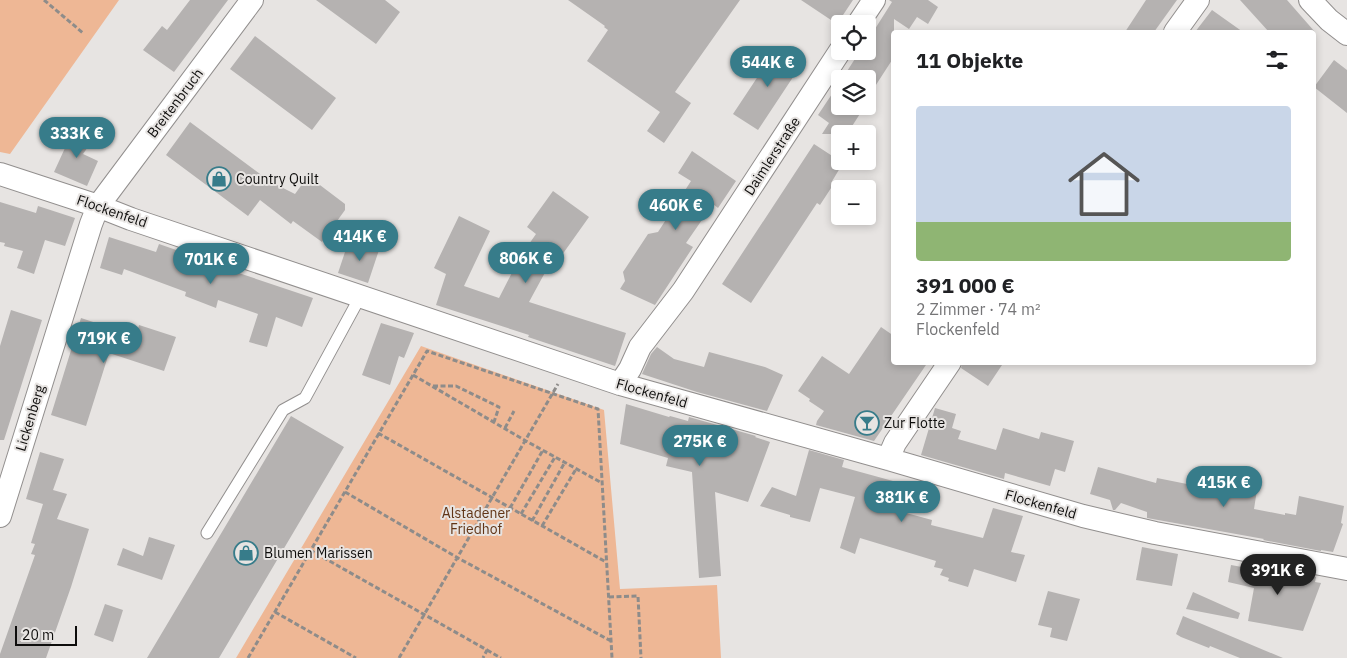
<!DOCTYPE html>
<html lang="de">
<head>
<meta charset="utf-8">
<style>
  :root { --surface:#fff; --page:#f6f6f6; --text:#202124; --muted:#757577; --line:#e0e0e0; --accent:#377c8a }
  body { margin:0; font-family:"IBM Plex Sans",sans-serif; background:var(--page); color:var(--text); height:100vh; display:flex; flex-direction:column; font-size:19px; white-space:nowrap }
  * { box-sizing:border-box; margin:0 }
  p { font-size:16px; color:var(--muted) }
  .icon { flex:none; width:28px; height:28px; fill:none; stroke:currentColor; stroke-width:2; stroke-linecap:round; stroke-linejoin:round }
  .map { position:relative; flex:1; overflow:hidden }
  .sheet { position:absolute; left:891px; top:30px; width:425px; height:335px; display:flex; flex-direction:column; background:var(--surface); border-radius:5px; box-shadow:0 2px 8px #0003 }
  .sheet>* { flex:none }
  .fabs { position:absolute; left:831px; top:15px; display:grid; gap:10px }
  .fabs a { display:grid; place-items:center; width:45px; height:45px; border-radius:5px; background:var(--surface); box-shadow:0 2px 8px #0003; font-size:25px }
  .scale { position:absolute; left:15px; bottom:12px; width:62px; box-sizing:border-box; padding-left:5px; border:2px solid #0e0d0c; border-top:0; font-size:14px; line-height:18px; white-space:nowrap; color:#0e0d0c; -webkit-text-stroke:4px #e7e4e2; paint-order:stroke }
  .price { position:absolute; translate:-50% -42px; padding:0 11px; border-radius:18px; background:var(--accent); color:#fff; font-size:16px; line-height:32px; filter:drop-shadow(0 1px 2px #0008) }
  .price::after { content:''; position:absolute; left:50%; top:30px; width:15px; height:11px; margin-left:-8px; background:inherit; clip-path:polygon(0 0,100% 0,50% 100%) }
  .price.on { background:#222; color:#fff }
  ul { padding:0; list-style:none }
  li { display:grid; align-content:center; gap:10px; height:265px; padding:0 25px }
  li+li { border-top:1px solid var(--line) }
  li span { display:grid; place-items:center; height:155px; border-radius:5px; color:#555 }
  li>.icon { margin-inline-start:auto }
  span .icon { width:90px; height:90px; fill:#fffc; stroke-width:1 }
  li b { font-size:21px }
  h2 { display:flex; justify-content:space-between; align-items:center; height:60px; padding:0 25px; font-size:21px }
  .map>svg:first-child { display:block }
  .green { fill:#eeb795 }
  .building { fill:#b5b2b1 }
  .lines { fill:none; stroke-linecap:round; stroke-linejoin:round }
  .service-casing { stroke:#928f8e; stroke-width:13 }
  .minor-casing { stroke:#928f8e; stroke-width:24 }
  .path { stroke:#8e8c8a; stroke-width:3; stroke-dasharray:5 2.5; stroke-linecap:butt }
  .service { stroke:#fff; stroke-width:11 }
  .minor { stroke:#fff; stroke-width:22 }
  .labels { text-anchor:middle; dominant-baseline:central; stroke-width:4; stroke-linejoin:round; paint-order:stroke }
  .street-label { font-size:14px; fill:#0e0d0c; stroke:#e7e4e2 }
  .poi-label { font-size:14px; fill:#0e0d0c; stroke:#e7e4e2; text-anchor:start }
  .park-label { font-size:14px; fill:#613516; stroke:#e7e4e2 }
</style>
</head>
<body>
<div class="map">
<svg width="1347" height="658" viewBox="0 0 1347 658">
  <rect width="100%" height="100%" fill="#e7e4e2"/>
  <path class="green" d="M0,0H119L10,154L0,152Z
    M421,346L604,410L620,589L717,585L721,658H236Z"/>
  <path class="building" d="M190,0H228L174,72L143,50L162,26L167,30Z
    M316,0H385L400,12L376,44Z
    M568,0H740L675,92L691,103L664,143L647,131L660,112L587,61L608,30L604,27L605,26Z
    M801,0H853L837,24Z
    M889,0H928L938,7L928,24L917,17L909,29L894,19V57L874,88L876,90L868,102V79H842L860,51H868V40L892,2Z
    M1146,0H1177L1154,32H1125Z
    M1240,0H1287L1315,32H1269Z
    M1212,10L1243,32H1195Z
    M255,36L336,98L312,130L230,69Z
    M778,46L803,62L758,130L733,114Z
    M1334,60L1347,70V113L1314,87Z
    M840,82V106H865L847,134H822L829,123L818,115Z
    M190,122L271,182L295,194L308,176L345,204V210L322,242L293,221L291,224L260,200L248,216L166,155Z
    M78,129L95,137L83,154L98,161L87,186L54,172L65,148Z
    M814,144L843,163L831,183L833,185L820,205L817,203L751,303L722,284Z
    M692,151L736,181L718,208L713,204L686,243L693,247L655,305L620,289L625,281L623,272L648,234L658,232L691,181L678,173Z
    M553,191L589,217L552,269L548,267L529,302L626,333L615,366L528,337L529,335L436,305L446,274L434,268L459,216L490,231L464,286L499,298L520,257L536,234L527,227Z
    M0,202L36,213L38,206L75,218L65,246L45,240L34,274L17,268L23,251L4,246L5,243L0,242Z
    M109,237L156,252L159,244L182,252V254L313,298L302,327L276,317L267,347L249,342L258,314L218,300L216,308L185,296L186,292L124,269L122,275L100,268Z
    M364,239L381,244L368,283L338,273L346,249L359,254Z
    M11,310L42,320L4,440H0V346Z
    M81,318L136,336L139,325L176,337L164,371L109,353L86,426L51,415Z
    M381,323L414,333L404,358L399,356L390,385L362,375Z
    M881,327L894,336V362H928L874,441L816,425L817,421L824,411L809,401L810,399L798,391L822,356L849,374Z
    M657,347L674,359L704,367L709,352L765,367L783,375L767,411L697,392L642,374L651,354Z
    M963,362H1004L988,386L961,368Z
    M626,404L669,417L670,416L688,421L689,417L756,436L755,437L770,442L748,502L715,492L721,576L699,578L692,472L666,466L668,458L620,444Z
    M935,408L956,414L952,428L961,431L958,439L996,450L1003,428L1039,439L1041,432L1074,441L1065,472L1055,469L1050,486L1005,473L1004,479L921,455Z
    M291,416L344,447L219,658H147Z
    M809,450L844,460L842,467L893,481L884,507L932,520L931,525L983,538L993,508L1023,516L1011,552L1025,555L1016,582L974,569L968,587L948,581L949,578L940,575L943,569L934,567L936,561L860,538L855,554L840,548L855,497L820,488L810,522L790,517V515L760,506L772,487L796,496Z
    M40,452L64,459L53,490L67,494L57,519L89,529L71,587L46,658H0V654L35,555L31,554L35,544L31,543L43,504L26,499Z
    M1098,467L1156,483L1157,478L1197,486L1200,472L1233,479L1234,472L1259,477L1254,509L1285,515V513L1296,515L1299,496L1344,506L1341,523L1343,524L1333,552L1321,550V551L1263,540L1264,539L1147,518V512L1121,503L1115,510H1113L1110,500L1090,494Z
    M149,537L175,545L162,580L117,565L123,548L143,556Z
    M1142,547L1178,554L1172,586L1136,580Z
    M1231,565L1258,570L1259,566L1316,577L1315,582L1321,583L1303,631L1248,621L1254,588L1228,582Z
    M1048,591L1080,599L1067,641L1050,637L1052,628L1038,625Z
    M1193,592L1240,613L1238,619L1186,609Z
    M105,604L123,610L113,642L94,635Z
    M1183,616L1283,658H1240L1210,646L1209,648L1181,637L1176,634Z"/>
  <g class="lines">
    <g class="service-casing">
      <path id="service" d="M207,533L283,410L305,398L360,297"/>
    </g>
    <g class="minor-casing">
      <path id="minor" d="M1310,0L1329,20L1347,34
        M858,24L874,0
        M1175,32L1198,0
        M0,174L98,206L131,219L620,384L888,459L1083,516L1155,533L1347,569
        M620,384L630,369L640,347L683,291L840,51
        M888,459L895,443L950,362
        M0,516L91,224L98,206L252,0"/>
    </g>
    <path class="path" d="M44,0L83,33
      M413,375L526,441L602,483
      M433,386H456L499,407L494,422
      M505,428L514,411
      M378,433L606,562
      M345,492L458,558L611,641
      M510,508L543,450
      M521,514L555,457
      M532,521L565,462
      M542,526L576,469
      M310,550L487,650L483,658
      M609,597L638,596L641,658
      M275,612L356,658
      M487,650L501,658
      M248,658L427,351L598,409L612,658
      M399,658L558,384"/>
    <use href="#service" class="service"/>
    <use href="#minor" class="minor"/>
  </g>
  <defs>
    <g id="shop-ring" transform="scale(1.25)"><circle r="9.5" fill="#e7e4e2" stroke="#377c8a" stroke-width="1.5"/><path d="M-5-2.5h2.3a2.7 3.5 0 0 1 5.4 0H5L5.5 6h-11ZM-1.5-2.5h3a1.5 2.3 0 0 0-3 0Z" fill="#377c8a"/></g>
    <g id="bar-ring" transform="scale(1.25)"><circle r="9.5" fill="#e7e4e2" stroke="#377c8a" stroke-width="1.5"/><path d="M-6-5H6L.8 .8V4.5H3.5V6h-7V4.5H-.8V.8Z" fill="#377c8a"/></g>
  </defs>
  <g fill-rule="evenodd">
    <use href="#shop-ring" x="219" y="179"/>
    <use href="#bar-ring" x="867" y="423"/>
    <use href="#shop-ring" x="246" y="553"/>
  </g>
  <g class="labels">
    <g class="street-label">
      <text transform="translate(175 103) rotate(-53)">Breitenbruch</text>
      <text transform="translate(772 156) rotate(-57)">Daimlerstraße</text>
      <text transform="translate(112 211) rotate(19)">Flockenfeld</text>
      <text transform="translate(652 393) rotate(16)">Flockenfeld</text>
      <text transform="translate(30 418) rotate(-73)">Lickenberg</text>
      <text transform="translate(1041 504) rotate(16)">Flockenfeld</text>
    </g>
    <g class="poi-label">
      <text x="236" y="179">Country Quilt</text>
      <text x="884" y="423">Zur Flotte</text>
      <text x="264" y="553">Blumen Marissen</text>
    </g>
    <g class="park-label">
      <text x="476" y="513">Alstadener<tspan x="476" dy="16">Friedhof</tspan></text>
    </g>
  </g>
</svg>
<div class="fabs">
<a><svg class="icon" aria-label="locate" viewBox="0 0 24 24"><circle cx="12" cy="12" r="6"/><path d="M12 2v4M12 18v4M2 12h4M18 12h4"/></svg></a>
<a><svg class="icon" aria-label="layers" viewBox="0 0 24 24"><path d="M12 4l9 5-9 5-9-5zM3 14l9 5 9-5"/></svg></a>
<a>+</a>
<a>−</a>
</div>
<div class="scale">20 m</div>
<b class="price" style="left:768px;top:88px">544K €</b>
<b class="price" style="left:77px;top:159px">333K €</b>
<b class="price" style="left:676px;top:231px">460K €</b>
<b class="price" style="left:360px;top:262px">414K €</b>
<b class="price" style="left:526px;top:284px">806K €</b>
<b class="price" style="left:211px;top:285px">701K €</b>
<b class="price" style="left:104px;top:364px">719K €</b>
<b class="price" style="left:700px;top:467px">275K €</b>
<b class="price" style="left:1224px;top:508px">415K €</b>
<b class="price" style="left:902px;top:523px">381K €</b>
<b class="price on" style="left:1278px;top:596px">391K €</b>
<section class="sheet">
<h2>11 Objekte<svg class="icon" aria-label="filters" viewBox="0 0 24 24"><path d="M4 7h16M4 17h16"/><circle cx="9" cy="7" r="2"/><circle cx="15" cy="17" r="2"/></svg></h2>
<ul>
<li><span style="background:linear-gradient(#c9d6e8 75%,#8fb573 0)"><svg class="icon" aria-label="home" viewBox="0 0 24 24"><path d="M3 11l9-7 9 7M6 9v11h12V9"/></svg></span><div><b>391 000 €</b><p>2 Zimmer · 74 m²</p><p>Flockenfeld</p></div></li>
</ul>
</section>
</div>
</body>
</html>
